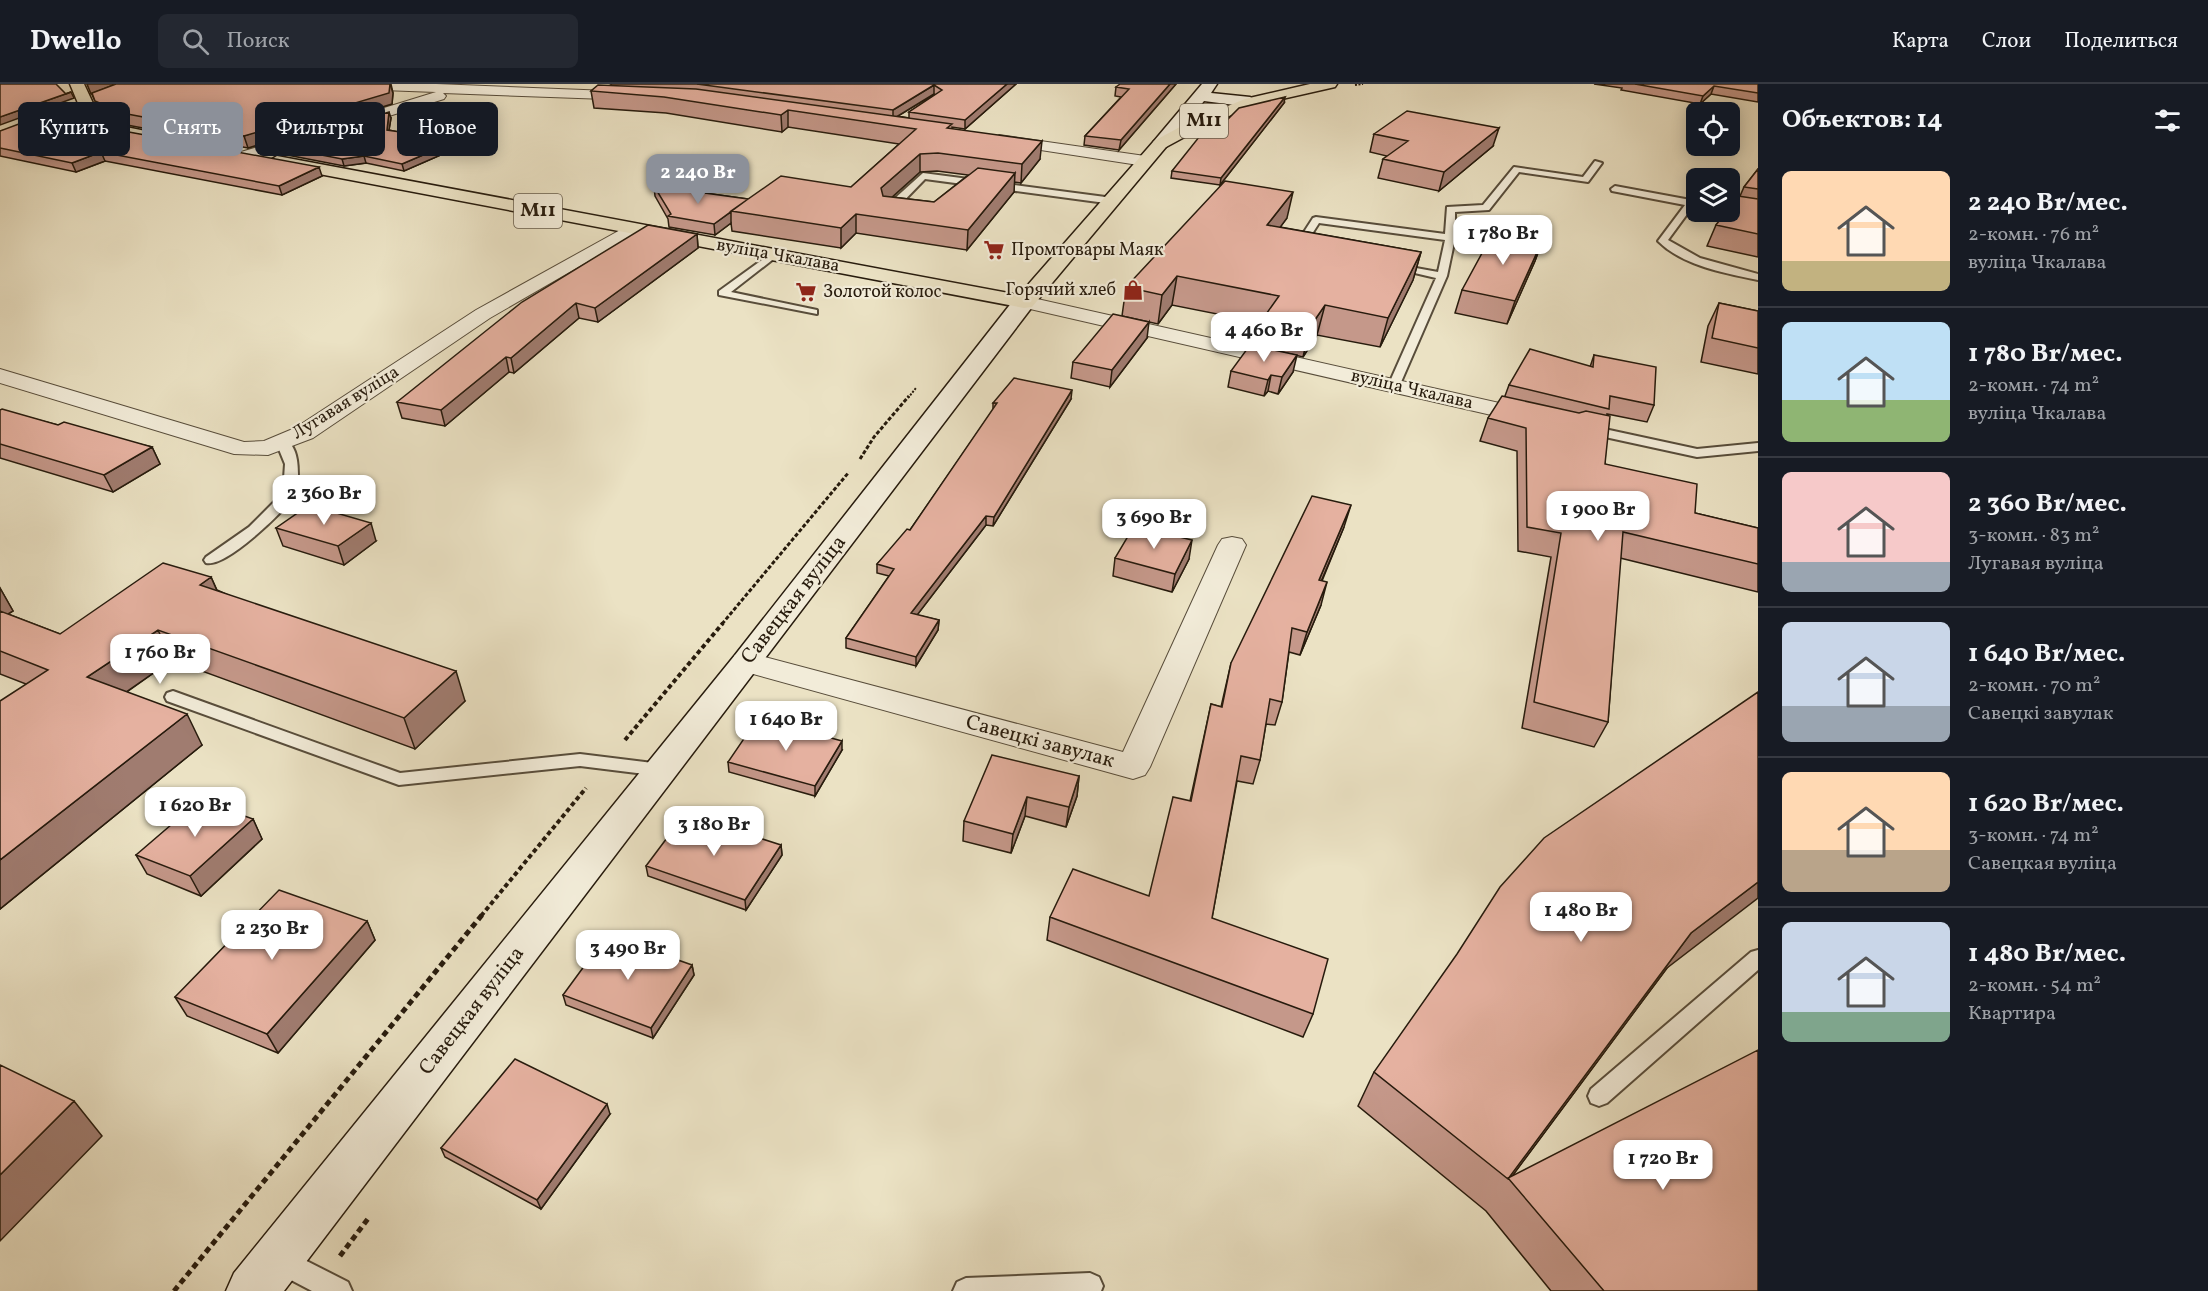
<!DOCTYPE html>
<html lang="ru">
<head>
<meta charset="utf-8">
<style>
  :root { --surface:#171b24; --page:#242831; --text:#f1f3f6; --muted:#9ea1a6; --line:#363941; --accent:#8c9099 }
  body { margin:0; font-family:Vollkorn,serif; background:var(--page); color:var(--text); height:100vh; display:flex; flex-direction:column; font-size:22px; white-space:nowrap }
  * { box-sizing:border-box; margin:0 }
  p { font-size:20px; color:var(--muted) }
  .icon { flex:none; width:33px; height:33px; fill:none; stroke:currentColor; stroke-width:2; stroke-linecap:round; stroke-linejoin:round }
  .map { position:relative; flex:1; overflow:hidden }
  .panel { display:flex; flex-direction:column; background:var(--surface); width:450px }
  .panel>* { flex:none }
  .hud { position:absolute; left:18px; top:18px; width:570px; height:54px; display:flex; gap:12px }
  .tools { position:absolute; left:1686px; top:18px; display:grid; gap:12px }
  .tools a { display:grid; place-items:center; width:54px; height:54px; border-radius:9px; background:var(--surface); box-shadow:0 3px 15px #0003; font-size:30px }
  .price { position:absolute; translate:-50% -51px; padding:0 14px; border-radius:12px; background:#fff; color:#222; font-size:20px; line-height:39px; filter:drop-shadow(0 2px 3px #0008) }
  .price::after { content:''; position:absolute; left:50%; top:36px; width:18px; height:14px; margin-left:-9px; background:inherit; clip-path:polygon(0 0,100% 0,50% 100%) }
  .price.current { background:var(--accent); color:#fff }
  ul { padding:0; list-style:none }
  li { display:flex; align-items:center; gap:18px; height:150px; padding:0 24px }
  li+li { border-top:2px solid var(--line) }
  li span { display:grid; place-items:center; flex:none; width:168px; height:120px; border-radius:9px; color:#555 }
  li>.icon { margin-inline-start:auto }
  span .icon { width:72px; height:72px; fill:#fffc; stroke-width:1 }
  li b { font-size:26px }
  h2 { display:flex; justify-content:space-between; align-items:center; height:72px; padding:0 24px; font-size:26px }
  .pill { padding:0 21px; border-radius:9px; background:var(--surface); box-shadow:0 3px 15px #0003; font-size:21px; line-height:54px }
  .pill.current { background:var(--accent); color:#fff }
  header { display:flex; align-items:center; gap:36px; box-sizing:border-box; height:84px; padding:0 30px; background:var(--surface); border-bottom:2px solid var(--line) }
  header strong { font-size:28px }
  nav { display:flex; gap:33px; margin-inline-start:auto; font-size:21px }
  .search { width:420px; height:54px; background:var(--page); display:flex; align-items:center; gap:15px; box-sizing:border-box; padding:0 21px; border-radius:9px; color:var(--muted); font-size:22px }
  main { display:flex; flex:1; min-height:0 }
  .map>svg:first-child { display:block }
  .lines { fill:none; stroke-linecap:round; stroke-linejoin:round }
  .service-casing { stroke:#584d3b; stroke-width:4 }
  .minor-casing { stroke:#584d3b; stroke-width:2 }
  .secondary-casing { stroke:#271b0d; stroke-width:3 }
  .trunk-casing { stroke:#271b0d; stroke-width:3 }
  .path-far3 { stroke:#271b0d; stroke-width:2; stroke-dasharray:2 1.5; stroke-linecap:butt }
  .path-far2 { stroke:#271b0d; stroke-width:3; stroke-dasharray:4 2; stroke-linecap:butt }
  .path-far1 { stroke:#271b0d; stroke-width:4; stroke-dasharray:4.5 3; stroke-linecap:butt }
  .path { stroke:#271b0d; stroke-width:5; stroke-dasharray:6 4; stroke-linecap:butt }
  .service { fill:#f2ecd9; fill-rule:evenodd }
  .minor { fill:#f2ecd9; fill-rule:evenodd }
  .secondary { fill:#f2ecd9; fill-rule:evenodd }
  .trunk { fill:#ebe2c4; fill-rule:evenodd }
  .wall { fill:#c5988a; stroke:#271b0d; stroke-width:1.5; fill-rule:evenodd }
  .shaded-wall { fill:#a07c70; stroke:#271b0d; stroke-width:1.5 }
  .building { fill:#e5b1a0; stroke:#271b0d; stroke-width:1.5 }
  .labels { text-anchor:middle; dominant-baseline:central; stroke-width:4.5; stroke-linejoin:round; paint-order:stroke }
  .far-poi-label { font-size:18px; fill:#271b0d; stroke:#f2ecd9; text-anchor:start }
  .far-street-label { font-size:18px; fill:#271b0d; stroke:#f2ecd9 }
  .shield { fill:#f2ecd9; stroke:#645a4a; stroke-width:1.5 }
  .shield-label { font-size:20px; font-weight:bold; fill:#271b0d }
  .street-label { font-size:21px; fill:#271b0d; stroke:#f2ecd9 }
</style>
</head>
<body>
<header>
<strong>Dwello</strong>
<div class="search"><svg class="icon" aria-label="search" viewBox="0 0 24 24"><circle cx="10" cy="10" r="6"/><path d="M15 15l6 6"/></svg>Поиск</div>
<nav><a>Карта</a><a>Слои</a><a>Поделиться</a></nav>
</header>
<main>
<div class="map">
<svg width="1758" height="1207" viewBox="0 0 1758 1207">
  <rect width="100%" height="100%" fill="#ebe2c4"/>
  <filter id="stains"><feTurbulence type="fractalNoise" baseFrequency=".00333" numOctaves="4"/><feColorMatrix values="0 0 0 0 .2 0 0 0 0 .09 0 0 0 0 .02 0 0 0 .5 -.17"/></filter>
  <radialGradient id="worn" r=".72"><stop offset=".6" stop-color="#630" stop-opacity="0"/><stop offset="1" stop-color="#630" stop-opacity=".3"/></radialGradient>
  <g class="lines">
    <g class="service-casing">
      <path id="service" d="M1595,77L1602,79L1588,98L1519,88L1489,126L1455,128V154L1447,192L1398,305L1388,302L1436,194L1389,183L1394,180L1438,188L1445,156L1319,139L1301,167L1293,165L1313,134L1316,133L1445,150L1447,123L1483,121L1514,83L1583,93Z
        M923,89L1113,114L1118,117L1113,120L925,95L892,129H883V125Z
        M1615,102L1696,117V123L1693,122L1668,156L1700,174L1758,190V196C1725,189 1683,182 1658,157L1685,121L1612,107L1611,105Z
        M773,168L778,171L776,173L731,208L817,226V230L719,211V207Z
        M1586,341L1697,365L1758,359V367L1697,373L1582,348L1580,345Z
        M282,354C302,361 298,394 297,410C284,427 226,484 206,479L204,476L206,473L249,443L283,409L285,380L276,358Z
        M173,607L400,689L580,670L661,680L667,682L670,686L667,690L661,692L580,682L399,701L167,617L165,613L167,609Z
        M1758,866V886L1607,1019L1599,1022L1591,1019L1588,1012L1591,1005L1751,868Z
        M281,1164L348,1198L352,1207H312L272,1186L268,1177L272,1168Z
        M1090,1189L1099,1193L1103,1202L1101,1207H953L957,1198L966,1194Z"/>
    </g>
    <g class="minor-casing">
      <path id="minor" d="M322,0H436L634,8L641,12L634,16L443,9L446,12L444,15L253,74H241L239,71L241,68L436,8L329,4Z
        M999,51L1145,72L1153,77L1145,82L994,59L991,56Z
        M631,140L640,145L637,149L490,234L313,354L268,371L234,370L0,299V285L244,358L264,357L295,344L476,226Z
        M1024,212L1535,327L1543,329L1547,334L1543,339L1535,341L1017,222L1014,218L1017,214Z
        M1232,453L1242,455L1246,461L1150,683L1145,691L1133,695L735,585L731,578L735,571L746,568L1123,668L1218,461L1222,455Z"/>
    </g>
    <g class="secondary-casing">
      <path id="secondary" d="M1202,0H1217L1211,9L1250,13L1258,18L1250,23L1204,17L1166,63H1154L1152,60L1154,57Z
        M1024,212L1032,213L1035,218L1032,223L284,1207H226L234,1189L735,571L1016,213Z"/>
    </g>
    <g class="trunk-casing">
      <path id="trunk" d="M70,0H84L98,30L126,43L170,52L172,55L164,60L116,50L85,36Z
        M1310,0H1337L1335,3L1255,21L1203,43L1166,63L1032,223L1024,224L277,82L269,77L277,72L1019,211L1154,57L1191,37L1245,15Z"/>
    </g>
    <path class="path-far3" d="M1355,1L1363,0
      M908,314L916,304"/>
    <path class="path-far2" d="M860,375L874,353L909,312
      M722,540L849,388"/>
    <path class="path-far1" d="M625,656L723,539
      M481,832L586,704"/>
    <path class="path" d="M340,1172L370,1132
      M174,1207L482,831"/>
    <use href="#service" class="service"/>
    <use href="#minor" class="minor"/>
    <use href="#secondary" class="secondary"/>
    <use href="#trunk" class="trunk"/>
  </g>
  <path class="wall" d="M87,0H391L393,9L392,20L248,64L127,41L100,28Z
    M611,0H1016L965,45L952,43V45L1040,75L1021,99L1014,98V108L967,166L856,149L841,164L732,147L731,139L715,151L669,143L668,135L655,112L654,102L748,115L851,103L899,60L788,43L782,48L666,29L594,24L591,7L611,1ZM934,10L935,11L909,28V34L898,32ZM937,87L968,91L934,118L892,113L920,88Z
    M1176,0L1119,66L1084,61L1085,52L1121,13L1115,12L1116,3Z
    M1594,0H1758V18L1711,10L1700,20L1621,6L1622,4Z
    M1284,19L1220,101L1171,94L1172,87L1224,39Z
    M81,30L118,46L322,92L282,111L105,77L76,88L0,72V47Z
    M391,34L389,46L459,63L404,87L366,79L344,82L277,69L275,62Z
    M1374,50L1493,62L1439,107L1378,94L1383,75L1387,72L1370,68Z
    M1758,85V173L1707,162L1716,141L1740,112L1744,103Z
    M1287,134L1280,143L1421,168L1413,196L1380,263L1317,251L1303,273L1258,262L1263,239L1172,221L1158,240L1122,232L1126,203Z
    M697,150L698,164L598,238L579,234L514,289L509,288L445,342L402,334L397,318Z
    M1543,155L1535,177L1507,240L1455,229L1462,206Z
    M1719,219L1758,227V290L1701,278L1708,242Z
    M1147,254L1110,303L1071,294L1073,278Z
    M1594,271L1654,321L1647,338L1607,330L1605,380L1695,429L1758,444V508L1620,474L1608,638L1594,663L1522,644L1551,473L1518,467L1517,367L1480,357L1488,334L1505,312L1509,301L1590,283Z
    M1231,287L1293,288L1278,310L1268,307L1264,312L1228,303Z
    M1071,315L993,442L986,441L917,531L939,536L938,546L916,582L846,564V554L889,492L877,489V480L910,446L993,326V319Z
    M0,326L58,341L152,363L160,380L113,408L0,374Z
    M1344,443L1322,497L1321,521L1300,571L1289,568L1282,618L1275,641L1266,640L1260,676L1253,700L1237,697L1212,834L1313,930L1303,953L1047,856L1050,833L1149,812L1190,717L1211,620L1221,623L1231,579Z
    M276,444L376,457L344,481L283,462Z
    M1115,474L1189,475L1172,508L1113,492Z
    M211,493L217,506L465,617L415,665L172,576L127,608L202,661L0,825L26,600L0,590V504L13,527L8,530L60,550Z
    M842,666L815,712L729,688L728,678Z
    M1079,692L1077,712L1066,743L1025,732L1011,769L963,757L964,737Z
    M253,735L262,755L201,812L147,790L136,771Z
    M781,761L782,771L746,826L648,792L646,782Z
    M367,837L375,856L278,969L187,932L175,913Z
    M692,881L694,891L653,954L566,921L563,911Z
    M1667,884L1512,1092L1758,1207H1551L1486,1127L1358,1022L1374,988Z
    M610,1030L541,1125L445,1073L441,1064Z"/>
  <path class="shaded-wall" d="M87,0H116L91,10Z
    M390,0L393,9L392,20L248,64L244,52Z
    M1007,0H1016L965,45V36Z
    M1170,0H1176L1119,66L1121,56Z
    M934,1V10L893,35V26Z
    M1714,2L1711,10L1700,20L1703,12Z
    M71,8L74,14L0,41V33Z
    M1285,13L1284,19L1220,101L1221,94Z
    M788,26V43L782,48L781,31Z
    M389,28L391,34L388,52L387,46Z
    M1499,44L1493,62L1439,107L1444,88Z
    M458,56L459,63L404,87L402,80Z
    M1042,57L1040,75L1021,99L1022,80Z
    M101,68L105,77L76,88L72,79Z
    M920,70V88L881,123V104Z
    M364,72L366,79L344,82L342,75Z
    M319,83L322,92L282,111L279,102Z
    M1015,89L1014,108L967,166L968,146Z
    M1293,108L1287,134L1262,168L1267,141Z
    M731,128V139L715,151L714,140Z
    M856,130V149L841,164V144Z
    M697,150L698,164L598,238L595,224Z
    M1543,155L1535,177L1507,240L1515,217Z
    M1421,168L1413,196L1380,263L1388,234Z
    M1177,192L1172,221L1158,240L1162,211Z
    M576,219L579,234L514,289L511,274Z
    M1325,221L1317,251L1303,273L1310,243Z
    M1149,238L1147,254L1110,303L1112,286Z
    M1297,271L1293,288L1278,310L1282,293Z
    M506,273L509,288L445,342L441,326Z
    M1271,291L1268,307L1264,312L1268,296Z
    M1072,306L1071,315L993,442L994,433Z
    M152,363L160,380L113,408L104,391Z
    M1351,421L1344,443L1312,519L1319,496Z
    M986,432V441L911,539V529Z
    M371,439L376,457L344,481L338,462Z
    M1192,456L1189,475L1172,508L1175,490Z
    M211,493L224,523L200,501Z
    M1327,498L1321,521L1300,571L1307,548Z
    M0,504L13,527L0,535Z
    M939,536L938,546L916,582V573Z
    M158,546L172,576L103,624L87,593Z
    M456,587L465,617L415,665L404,634Z
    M187,630L202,661L0,825V776Z
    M842,657V666L815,712V702Z
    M1079,692L1077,712L1066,743L1069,723Z
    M1027,713L1025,732L1011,769L1013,750Z
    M253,735L262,755L201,812L190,792Z
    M781,761L782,771L746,826L745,816Z
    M1758,798V814L1667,884L1510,1095L1508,1094L1691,849Z
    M367,837L375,856L278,969L267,950Z
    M692,881L694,891L653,954L651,944Z
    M74,1017L102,1052L0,1157V1091Z
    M607,1020L610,1030L541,1125L537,1116Z"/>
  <path class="building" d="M0,0H56L66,10L71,8L0,33Z
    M116,0H390L389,9L244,52L122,29L95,17L92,9Z
    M697,0H1007L965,36L909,28L942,6L934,1L893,26Z
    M1120,0H1170L1121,56L1085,52L1129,5L1116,3Z
    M1635,0H1758V9L1714,2L1703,12Z
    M598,1L696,5L952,40L947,44L1042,57L1022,80L938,69L920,70L881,104L883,112L934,118L978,84L1015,89L968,146L856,130L841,144L731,127L781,92L851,103L916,45L788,26L781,31L664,13L591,7Z
    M1285,13L1221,94L1172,87L1203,48L1224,39L1239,24Z
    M75,19L81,30L118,46L319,83L279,102L101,68L72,79L0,64V47Z
    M1407,27L1499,44L1444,88L1383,75L1408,57L1374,50Z
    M389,28L387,46L458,56L402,80L364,72L342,75L275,62Z
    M1758,85V105L1744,103Z
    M1225,97L1293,108L1267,141L1421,168L1388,234L1325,221L1310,243L1264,233L1279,212L1177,192L1162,211L1126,203Z
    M654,102L748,115L714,140L668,132L671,130Z
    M1738,112L1758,115V150L1716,141L1726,128H1730V123Z
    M648,141L697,150L595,224L576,219L511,274L506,273L441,326L397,318L522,218Z
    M1494,147L1543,155L1515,217L1462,206Z
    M1719,219L1758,227V264L1712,254Z
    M1113,230L1149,238L1112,286L1073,278Z
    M1250,261L1297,271L1282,293L1271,291L1268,296L1231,287Z
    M1530,265L1593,283L1594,271L1656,283L1654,321L1610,312L1609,325L1509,301Z
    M1014,294L1072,306L994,433L986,432L911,529L939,536L916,573L846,554L894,485L877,480L907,445L910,446L997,319H993Z
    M1502,312L1579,329L1586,327L1610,332L1605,380L1697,400L1695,429L1758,444V480L1623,448L1608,638L1534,618L1561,449L1527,443L1526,344L1488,334Z
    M2,325L58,341L64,338L152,363L104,391L0,360V326Z
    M1312,412L1351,421L1319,496L1327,498L1307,548L1292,544L1282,618L1270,615L1260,676L1241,672L1212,834L1328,875L1313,930L1050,833L1073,785L1149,812L1173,713L1191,717L1211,620L1222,623L1231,579Z
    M309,421L371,439L338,462L276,444Z
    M1134,442L1192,456L1175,490L1115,474Z
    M163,479L211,493L200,501L456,587L404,634L158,546L87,593L187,630L0,776V617L48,586L0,567V527L60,550Z
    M1758,608V798L1691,849L1508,1095L1374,988L1457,870L1500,803L1544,754Z
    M758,634L842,657L815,702L728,678Z
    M992,671L1079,692L1069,723L1027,713L1013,750L964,737Z
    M200,716L253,735L190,792L136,771Z
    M685,730L781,761L745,816L646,782Z
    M279,806L367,837L267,950L175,913Z
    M607,851L692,881L651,944L563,911Z
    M1758,966V1207H1604L1508,1094Z
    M515,975L607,1020L537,1116L441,1064Z
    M0,981L74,1017L0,1091Z"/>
  <defs>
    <g id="supermarket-bare" transform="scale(1.62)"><path d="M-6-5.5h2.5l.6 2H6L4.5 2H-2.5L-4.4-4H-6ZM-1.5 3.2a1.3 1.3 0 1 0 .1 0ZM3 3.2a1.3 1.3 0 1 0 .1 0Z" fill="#8f2418" stroke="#f2ecd9" stroke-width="2.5" paint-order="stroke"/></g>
    <g id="shop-bare" transform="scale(1.62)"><path d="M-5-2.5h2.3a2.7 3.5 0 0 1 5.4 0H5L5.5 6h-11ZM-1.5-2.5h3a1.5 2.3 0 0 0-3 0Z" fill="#8f2418" stroke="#f2ecd9" stroke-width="2.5" paint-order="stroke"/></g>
  </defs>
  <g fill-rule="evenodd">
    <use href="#supermarket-bare" x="994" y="166"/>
    <use href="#shop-bare" x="1133" y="206"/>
    <use href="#supermarket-bare" x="806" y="208"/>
  </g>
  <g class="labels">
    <g class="far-poi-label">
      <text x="1011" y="166">Промтовары Маяк</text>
      <text x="1116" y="206" text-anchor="end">Горячий хлеб</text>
      <text x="823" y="208">Золотой колос</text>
    </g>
    <g class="far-street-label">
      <text transform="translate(778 172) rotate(10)">вуліца Чкалава</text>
      <text transform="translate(1412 306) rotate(13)">вуліца Чкалава</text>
      <text transform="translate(346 319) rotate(-32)">Лугавая вуліца</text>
    </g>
    <g class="shield">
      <rect x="1180" y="20" width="48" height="34" rx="4.5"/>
      <rect x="514" y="110" width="48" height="34" rx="4.5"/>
    </g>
    <g class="shield-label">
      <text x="1204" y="37">М11</text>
      <text x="538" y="127">М11</text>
    </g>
    <g class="street-label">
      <text transform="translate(794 516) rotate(-52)">Савецкая вуліца</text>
      <text transform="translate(1040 658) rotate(15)">Савецкі завулак</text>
      <text transform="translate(472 927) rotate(-52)">Савецкая вуліца</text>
    </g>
  </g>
  <rect width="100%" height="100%" filter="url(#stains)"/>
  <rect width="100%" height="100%" fill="url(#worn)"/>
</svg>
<div class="tools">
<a><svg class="icon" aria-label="locate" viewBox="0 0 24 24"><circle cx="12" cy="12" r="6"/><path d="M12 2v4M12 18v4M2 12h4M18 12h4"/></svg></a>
<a><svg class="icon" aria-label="layers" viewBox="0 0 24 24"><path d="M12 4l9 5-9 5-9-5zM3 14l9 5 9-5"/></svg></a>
</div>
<b class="price current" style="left:698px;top:121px">2 240 Br</b>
<b class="price" style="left:1503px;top:182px">1 780 Br</b>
<b class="price" style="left:1264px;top:279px">4 460 Br</b>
<b class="price" style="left:324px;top:442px">2 360 Br</b>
<b class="price" style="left:1598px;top:458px">1 900 Br</b>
<b class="price" style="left:1154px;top:466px">3 690 Br</b>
<b class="price" style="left:160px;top:601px">1 760 Br</b>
<b class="price" style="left:786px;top:668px">1 640 Br</b>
<b class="price" style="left:195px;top:754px">1 620 Br</b>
<b class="price" style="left:714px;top:773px">3 180 Br</b>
<b class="price" style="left:1581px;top:859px">1 480 Br</b>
<b class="price" style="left:272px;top:877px">2 230 Br</b>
<b class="price" style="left:628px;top:897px">3 490 Br</b>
<b class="price" style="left:1663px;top:1107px">1 720 Br</b>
<div class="hud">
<a class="pill">Купить</a>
<a class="pill current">Снять</a>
<a class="pill">Фильтры</a>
<a class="pill">Новое</a>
</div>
</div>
<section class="panel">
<h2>Объектов: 14<svg class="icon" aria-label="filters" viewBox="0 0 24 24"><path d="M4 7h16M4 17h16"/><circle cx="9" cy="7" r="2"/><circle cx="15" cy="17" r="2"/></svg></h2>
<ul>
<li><span style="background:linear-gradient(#ffd9b3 75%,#c2b280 0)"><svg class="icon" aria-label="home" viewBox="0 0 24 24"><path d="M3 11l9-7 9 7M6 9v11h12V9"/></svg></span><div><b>2 240 Br/мес.</b><p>2-комн. · 76 m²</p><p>вуліца Чкалава</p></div></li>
<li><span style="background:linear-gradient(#bfe0f5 65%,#8fb573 0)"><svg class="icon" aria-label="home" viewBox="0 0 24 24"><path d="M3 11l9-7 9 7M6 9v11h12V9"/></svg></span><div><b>1 780 Br/мес.</b><p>2-комн. · 74 m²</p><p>вуліца Чкалава</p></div></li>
<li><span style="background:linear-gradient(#f6c9c9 75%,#9aa5b1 0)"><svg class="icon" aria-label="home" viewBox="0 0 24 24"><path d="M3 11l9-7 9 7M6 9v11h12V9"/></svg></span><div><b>2 360 Br/мес.</b><p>3-комн. · 83 m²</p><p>Лугавая вуліца</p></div></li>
<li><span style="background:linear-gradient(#c9d6e8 70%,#9aa5b1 0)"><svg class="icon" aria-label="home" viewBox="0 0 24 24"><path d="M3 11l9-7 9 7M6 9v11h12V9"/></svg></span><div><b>1 640 Br/мес.</b><p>2-комн. · 70 m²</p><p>Савецкі завулак</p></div></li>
<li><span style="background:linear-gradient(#ffd9b3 65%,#b9a48a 0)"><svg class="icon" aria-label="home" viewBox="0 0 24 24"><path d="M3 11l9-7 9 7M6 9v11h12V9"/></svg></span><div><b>1 620 Br/мес.</b><p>3-комн. · 74 m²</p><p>Савецкая вуліца</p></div></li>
<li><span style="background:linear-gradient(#c9d6e8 75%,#7fa58c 0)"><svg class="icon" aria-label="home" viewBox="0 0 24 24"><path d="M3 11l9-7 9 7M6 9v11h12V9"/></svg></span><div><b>1 480 Br/мес.</b><p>2-комн. · 54 m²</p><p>Квартира</p></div></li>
</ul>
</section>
</main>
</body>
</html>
